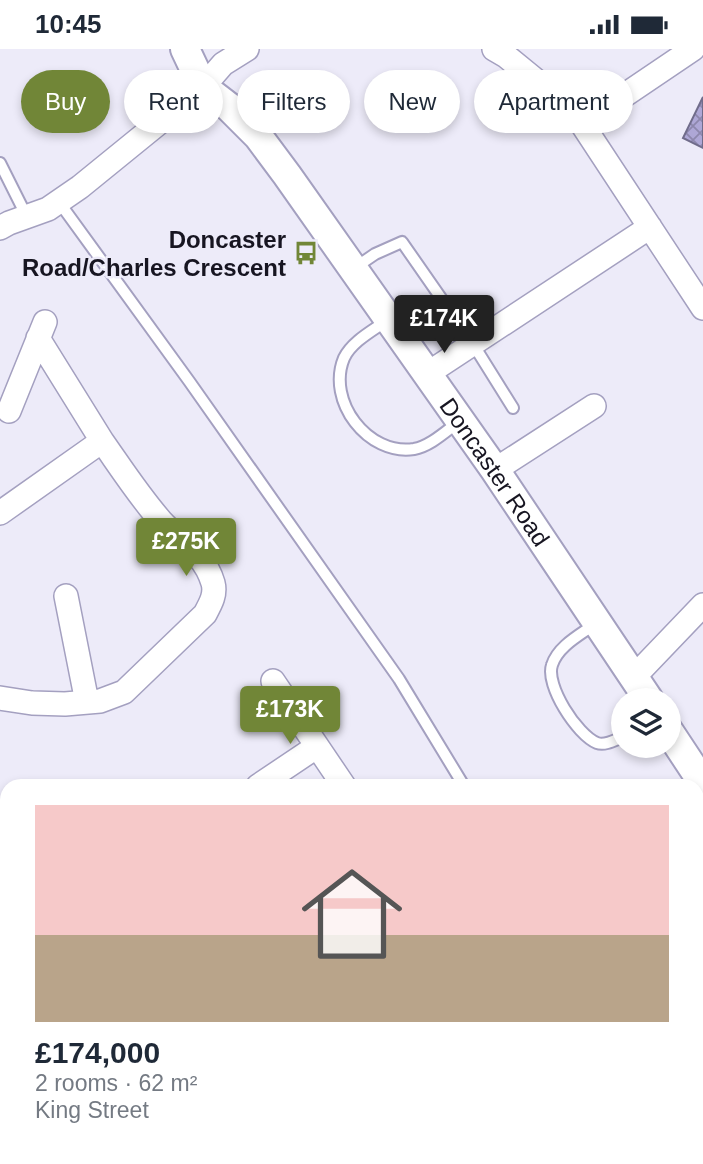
<!DOCTYPE html>
<html lang="en">
<head>
<meta charset="utf-8">
<style>
  :root { --surface:#fff; --page:#f2f2f3; --text:#1f2937; --muted:#747a83; --accent:#718637 }
  body { margin:0; font-family:Arial,sans-serif; background:var(--page); color:var(--text); height:100vh; display:flex; flex-direction:column; font-size:26px; white-space:nowrap }
  * { box-sizing:border-box; margin:0 }
  p { font-size:23px; color:var(--muted) }
  .icon { flex:none; width:38px; height:38px; fill:none; stroke:currentColor; stroke-width:2; stroke-linecap:round; stroke-linejoin:round }
  .map { position:relative; flex:1; overflow:hidden }
  .side { position:absolute; left:0px; top:730px; width:704px; height:387px; display:flex; flex-direction:column; background:var(--surface); border-radius:21px 21px 0 0; box-shadow:0 4px 10px #0003 }
  .side>* { flex:none }
  .guide { position:absolute; left:21px; top:21px; width:662px; height:63px; display:flex; gap:14px }
  .controls { position:absolute; left:611px; top:639px; display:grid; gap:14px }
  .controls a { display:grid; place-items:center; width:70px; height:70px; border-radius:50%; background:var(--surface); box-shadow:0 4px 10px #0003; font-size:35px }
  .price { position:absolute; translate:-50% -60px; padding:0 16px; border-radius:7px; background:var(--accent); color:#fff; font-size:23px; line-height:46px; filter:drop-shadow(0 2px 4px #0008) }
  .price::after { content:''; position:absolute; left:50%; top:42px; width:21px; height:16px; margin-left:-10px; background:inherit; clip-path:polygon(0 0,100% 0,50% 100%) }
  .price.selected { background:#222; color:#fff }
  ul { padding:0; list-style:none }
  li { display:grid; align-content:center; gap:14px; height:371px; padding:0 35px }
  li span { display:grid; place-items:center; height:217px; border-radius:0px; color:#555 }
  li>.icon { margin-inline-start:auto }
  span .icon { width:126px; height:126px; fill:#fffc; stroke-width:1 }
  li b { font-size:30px }
  .chip { padding:0 24px; border-radius:32px; background:var(--surface); box-shadow:0 4px 10px #0003; font-size:24px; line-height:63px }
  .chip.selected { background:var(--accent); color:#fff }
  .status { display:flex; justify-content:space-between; align-items:center; height:49px; padding:0 35px; background:var(--surface); direction:ltr }
  .status svg { height:19px; fill:currentColor }
  .map>svg:first-child { display:block }
  .building { fill:url(#building-cross-hatch); stroke:#706c8b; stroke-width:2 }
  .lines { fill:none; stroke-linecap:round; stroke-linejoin:round }
  .service-casing { stroke:#a4a0c0; stroke-width:14 }
  .minor-casing { stroke:#a4a0c0; stroke-width:26 }
  .tertiary-casing { stroke:#a4a0c0; stroke-width:32 }
  .service { stroke:#fff; stroke-width:10 }
  .minor { stroke:#fff; stroke-width:23 }
  .tertiary { stroke:#fff; stroke-width:28 }
  .labels { text-anchor:middle; dominant-baseline:central; stroke-width:5; stroke-linejoin:round; paint-order:stroke }
  .poi-label { font-size:24px; font-weight:bold; fill:#171521; stroke:#edebf9; text-anchor:end }
  .street-label { font-size:24px; fill:#171521; stroke:#edebf9 }
</style>
</head>
<body>
<div class="status"><b>10:45</b><svg viewBox="0 0 49 12"><path d="M0 12V9h3v3zM5 12V6h3v6zM10 12V3h3v9zM15 12V0h3v12zM26 1h20v11H26zM47 4h2v5h-2z"/></svg></div>
<div class="map">
<svg width="703" height="1115" viewBox="0 0 703 1115">
  <defs>
    <pattern id="building-cross-hatch" width="8" height="8" patternUnits="userSpaceOnUse" patternTransform="scale(1.75)"><rect width="8" height="8" fill="#aea7d6"/><path d="M0 0l8 8M0 8l8-8" fill="none" stroke="#8d87ad"/></pattern>
  </defs>
  <rect width="100%" height="100%" fill="#edebf9"/>
  <path class="building" d="M703,48V99L683,89Z"/>
  <g class="lines">
    <g class="service-casing">
      <path id="service" d="M0,114L27,168
        M59,153L189,332L399,630L464,737
        M353,220L375,205L402,193L473,295L513,359
        M389,270C374,281 352,292 344,309C326,352 368,407 414,400C431,397 447,381 460,372
        M595,575C580,586 558,597 552,616C545,636 577,686 597,694C605,697 615,691 623,688"/>
    </g>
    <g class="minor-casing">
      <path id="minor" d="M494,0L506,7L539,34L582,75L703,259
        M582,75L693,0
        M0,179L9,174L48,160L80,138L203,38L223,15L247,0
        M38,289L102,392
        M427,325L650,178
        M9,362L45,273
        M495,421L594,357
        M0,464L102,392C121,419 139,447 161,472C179,492 204,503 213,534C216,545 211,554 205,565L124,643L100,652L65,655L32,654L0,649
        M66,547L87,653
        M634,628L703,556
        M273,632L344,737
        M258,737L316,698
        M0,802L7,801
        M0,939L7,940
        M696,986L703,982
        M696,1103L703,1102
        M185,1110L186,1115
        M335,1110L341,1115
        M469,1115L478,1110"/>
    </g>
    <g class="tertiary-casing">
      <g id="tertiary">
        <path id="s1" d="M185,0L203,38L229,58L258,87L287,126L495,421L649,651"/>
        <path d="M668,681L703,734"/>
      </g>
    </g>
    <use href="#service" class="service"/>
    <use href="#minor" class="minor"/>
    <use href="#tertiary" class="tertiary"/>
  </g>
  <defs>
    <g id="bus-bare" transform="scale(1.89)"><path d="M-5-6H5V4H4V6H2V4H-2V6H-4V4H-5ZM-3.5-4V0h7V-4ZM-3.5 1.2v1.5H-2V1.2ZM2 1.2v1.5H3.5V1.2Z" fill="#718637" stroke="#edebf9" stroke-width="2.5" paint-order="stroke"/></g>
  </defs>
  <g fill-rule="evenodd">
    <use href="#bus-bare" x="306" y="204"/>
  </g>
  <g class="labels">
    <g class="poi-label">
      <text x="286" y="190">Doncaster<tspan x="286" dy="28">Road/Charles Crescent</tspan></text>
    </g>
    <g class="street-label">
      <text stroke="none"><textPath href="#s1" startOffset="527">Doncaster Road</textPath></text>
    </g>
  </g>
</svg>
<div class="controls">
<a><svg class="icon" aria-label="layers" viewBox="0 0 24 24"><path d="M12 4l9 5-9 5-9-5zM3 14l9 5 9-5"/></svg></a>
</div>
<b class="price selected" style="left:444px;top:306px">£174K</b>
<b class="price" style="left:186px;top:529px">£275K</b>
<b class="price" style="left:290px;top:697px">£173K</b>
<div class="guide">
<a class="chip selected">Buy</a>
<a class="chip">Rent</a>
<a class="chip">Filters</a>
<a class="chip">New</a>
<a class="chip">Apartment</a>
</div>
<section class="side">
<ul>
<li><span style="background:linear-gradient(#f6c9c9 60%,#b9a48a 0)"><svg class="icon" aria-label="home" viewBox="0 0 24 24"><path d="M3 11l9-7 9 7M6 9v11h12V9"/></svg></span><div><b>£174,000</b><p>2 rooms · 62 m²</p><p>King Street</p></div></li>
</ul>
</section>
</div>
</body>
</html>
